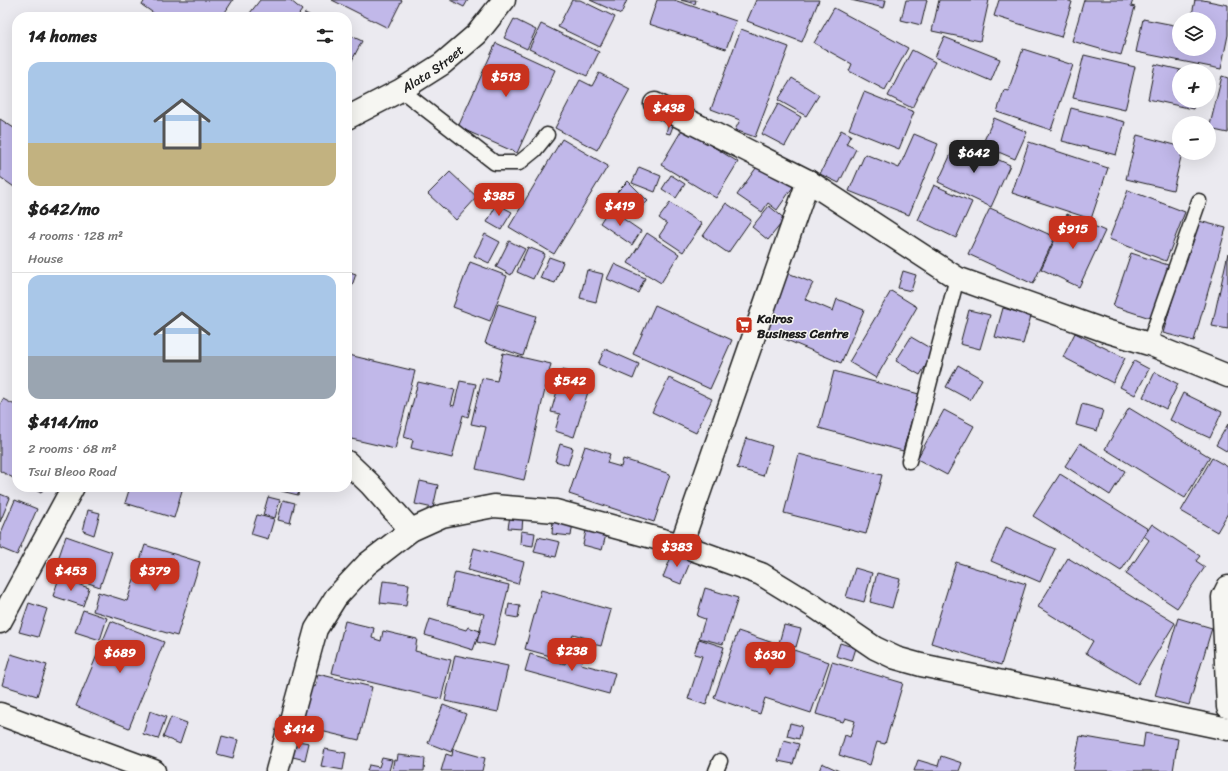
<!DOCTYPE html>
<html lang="en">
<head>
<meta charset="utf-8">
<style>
  :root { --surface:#fff; --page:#f2f2f2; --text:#222; --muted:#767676; --line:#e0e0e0; --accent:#c8321e }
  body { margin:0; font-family:Sriracha,sans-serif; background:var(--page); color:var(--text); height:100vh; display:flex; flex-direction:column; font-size:15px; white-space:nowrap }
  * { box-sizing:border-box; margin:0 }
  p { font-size:13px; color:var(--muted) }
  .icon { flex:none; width:22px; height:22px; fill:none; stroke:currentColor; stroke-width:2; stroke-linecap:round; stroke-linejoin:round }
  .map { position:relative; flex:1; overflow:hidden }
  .panel { position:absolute; left:12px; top:12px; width:340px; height:480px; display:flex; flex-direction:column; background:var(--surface); border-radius:16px; box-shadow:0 4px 16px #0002 }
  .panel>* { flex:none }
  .fabs { position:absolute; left:1172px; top:12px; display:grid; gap:8px }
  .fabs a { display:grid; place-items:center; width:44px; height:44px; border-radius:50%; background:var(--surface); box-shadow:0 4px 16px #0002; font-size:20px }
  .price { position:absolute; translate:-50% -34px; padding:0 9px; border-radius:8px; background:var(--accent); color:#fff; font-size:13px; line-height:26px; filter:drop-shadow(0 1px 2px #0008) }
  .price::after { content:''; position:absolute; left:50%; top:24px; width:12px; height:9px; margin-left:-6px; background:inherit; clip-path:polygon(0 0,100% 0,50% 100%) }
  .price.current { background:#222; color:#fff }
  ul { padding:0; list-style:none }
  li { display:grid; align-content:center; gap:8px; height:212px; padding:0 16px }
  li+li { border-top:1px solid var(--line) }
  li span { display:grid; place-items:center; height:124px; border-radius:12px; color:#555 }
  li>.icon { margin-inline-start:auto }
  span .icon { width:72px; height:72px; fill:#fffc; stroke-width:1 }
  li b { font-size:17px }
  h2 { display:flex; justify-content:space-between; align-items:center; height:48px; padding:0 16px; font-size:17px }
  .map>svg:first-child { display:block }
  .building { fill:#c1b8e9; stroke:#1c1c1c }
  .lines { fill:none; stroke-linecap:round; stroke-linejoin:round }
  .service-casing { stroke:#1c1c1c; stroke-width:17 }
  .minor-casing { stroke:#1c1c1c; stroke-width:25 }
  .tertiary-casing { stroke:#1c1c1c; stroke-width:25 }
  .service { stroke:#f6f6f2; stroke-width:14 }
  .minor { stroke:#f6f6f2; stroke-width:22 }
  .tertiary { stroke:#f6f6f2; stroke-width:22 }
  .labels { text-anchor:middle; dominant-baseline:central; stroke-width:3; stroke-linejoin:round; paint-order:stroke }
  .street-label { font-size:13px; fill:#1c1c1c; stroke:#f6f6f2 }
  .poi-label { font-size:13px; font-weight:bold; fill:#1c1c1c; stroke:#f6f6f2; text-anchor:start }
</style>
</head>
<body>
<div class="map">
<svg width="1228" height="771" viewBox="0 0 1228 771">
  <rect width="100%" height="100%" fill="#ebeaf0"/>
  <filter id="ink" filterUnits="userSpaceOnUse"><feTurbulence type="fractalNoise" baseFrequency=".025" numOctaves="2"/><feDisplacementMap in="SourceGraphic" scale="8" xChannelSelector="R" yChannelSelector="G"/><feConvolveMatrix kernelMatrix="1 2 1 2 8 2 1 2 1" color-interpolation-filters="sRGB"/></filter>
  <g filter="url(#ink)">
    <path class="building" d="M145,0H233L222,17H200L196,15L195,17H159L142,5Z
      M260,0H290L302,10L297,17H247Z
      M332,0H402L388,28Z
      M450,0H468L464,7Z
      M572,0H580L615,17L600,47L558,27Z
      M590,0H627L621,14Z
      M657,0H674L736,21L726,49L649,24Z
      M681,0H696L695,4Z
      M756,0H819L802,42L747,21Z
      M851,0H886L884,8Z
      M906,0H927L921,25L901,20Z
      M939,0H989L980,41L932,31Z
      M999,0H1066L1072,2L1061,37L994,16Z
      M1084,0H1133L1131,6L1135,7L1121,55L1072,41Z
      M1195,0H1203L1228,5V35L1221,69L1136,52L1143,19L1179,26V49H1209V19H1191Z
      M834,8L908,48L885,90L849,71L852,64L814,43Z
      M305,13L313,17H304Z
      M514,19L536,30L527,49L504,38Z
      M541,24L599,52L587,76L529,49Z
      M741,29L789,47L755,137L735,130L740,120L711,109Z
      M347,34L362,41L347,70Z
      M944,37L1000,59L991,81L935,57Z
      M496,43L555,70L517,153L458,127Z
      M1023,49L1073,65L1051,130L997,112L1004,90L1008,91Z
      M912,50L935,62L912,108L888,96Z
      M1084,55L1135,67L1125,110L1073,98Z
      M1155,64L1185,71H1179V101H1195L1193,109L1148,99Z
      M599,73L630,89L597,150L555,128L580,80L592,86Z
      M1222,76L1228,78V133L1209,129Z
      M792,78L819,95L806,116L778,100Z
      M864,92L914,112L899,149L849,129Z
      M778,104L801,117L785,146L762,134Z
      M1071,108L1125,122L1116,155L1062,141Z
      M994,118L1027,132L1015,159L982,145Z
      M0,119L17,130V189L0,177Z
      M668,125L673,126L670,134L666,133Z
      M683,128L738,162L716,198L661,165Z
      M841,130L851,135L846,144L856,149L839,183L820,174Z
      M914,134L938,144L909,215L849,191L865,154L899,168Z
      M1137,135L1179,146V153H1182L1173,190L1126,179Z
      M562,139L608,166L554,254L509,227Z
      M957,141L1010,165L991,207L938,182Z
      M1029,142L1108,168L1091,219L1012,193Z
      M761,161L795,184L777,210L768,203L762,212L737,195Z
      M639,167L661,176L655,192L632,183Z
      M450,172L477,197L456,220L428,194Z
      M671,175L685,184L676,198L662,189Z
      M628,181L648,201L631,217L612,197Z
      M934,185L972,202L956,238L918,220Z
      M1128,190L1185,212L1166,261L1109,239Z
      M670,203L702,224L683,252L659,236L667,224L659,218Z
      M726,203L751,220L728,253L703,236Z
      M497,204L512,212L501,230L487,222Z
      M769,206L785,219L768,240L752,227Z
      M990,208L1055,237L1033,284L968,254Z
      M609,209L641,231L632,245L600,223Z
      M1067,214L1105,231L1079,287L1041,269Z
      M1195,220L1226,228L1194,341L1163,333Z
      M647,233L679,254L661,283L628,263Z
      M485,234L500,242L489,263L474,256Z
      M509,241L525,249L511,275L496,267Z
      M528,247L545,254L533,279L517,272Z
      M1131,253L1171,266L1153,319L1113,306Z
      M1228,253V329L1212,326Z
      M549,257L563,262L555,283L540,278Z
      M470,262L507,276L490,321L453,307Z
      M614,264L645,278L638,293L607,279Z
      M587,270L603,274L596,302L580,298Z
      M347,271L356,274L347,300Z
      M903,271L916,275L911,291L898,288Z
      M788,273L813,283L805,299L833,311L837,299L864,310L841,363L763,330Z
      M891,291L917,307L876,378L849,362Z
      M498,304L536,316L523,356L485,343Z
      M655,305L732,340L710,389L633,354Z
      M1003,308L1031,316L1023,344L995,337Z
      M969,310L990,315L980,349L960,344Z
      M1075,333L1125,358L1113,383L1063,357Z
      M911,337L935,351L920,375L896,361Z
      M605,349L639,364L633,379L598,364Z
      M503,353L551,364L524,480L476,469L486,427L471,424L482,378L497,381Z
      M349,355L415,371L395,449L347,438V364Z
      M1134,361L1149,369L1135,395L1120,387Z
      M958,365L982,379L970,400L946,387Z
      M563,370L592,379L574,437L555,431L560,414L551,412Z
      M834,371L919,394L903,451L819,428Z
      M1155,372L1178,384L1166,409L1143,397Z
      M669,378L712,399L696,433L652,412Z
      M460,381L476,384L468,417L463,415L452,458L411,448L413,440L404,437L418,382L455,390L451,405L454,406Z
      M1183,393L1222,412L1210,438L1170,420Z
      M3,399L17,406V480L0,471V405Z
      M1082,404L1103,410L1097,431L1076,425Z
      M1129,408L1210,457L1185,498L1105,449Z
      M944,410L974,426L947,475L917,459Z
      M1228,424V452L1216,445Z
      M746,438L772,446L763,476L737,468Z
      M1080,443L1125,471L1110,495L1065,466Z
      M560,444L573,448L568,465L555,461Z
      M585,446L610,454L607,463L621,467L623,459L670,474L654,522L569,494Z
      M799,454L882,475L866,534L784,513Z
      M1212,458L1228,467V513L1217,532L1181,511Z
      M1060,474L1148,529L1121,571L1033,516Z
      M420,481L438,485L433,508L415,504Z
      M30,487H44L41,493Z
      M130,487H183L174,518L125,503Z
      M282,487H300L298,495L281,491Z
      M0,494L10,498L0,522Z
      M268,497L280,500L275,518L263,515Z
      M15,500L37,509L17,555L0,548V535Z
      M283,500L295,503L290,523L278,520Z
      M88,510L100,513L94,535L83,531Z
      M257,515L274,519L268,539L251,534Z
      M510,516L523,517L522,529L508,528Z
      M553,520L573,522L571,536L552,534Z
      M1152,524L1200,556L1196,561L1205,567L1177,608L1126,574L1149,540L1144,536Z
      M587,526L607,531L602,550L583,545Z
      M1006,527L1055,549L1040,582L991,561Z
      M521,531L535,533L533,546L520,544Z
      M66,536L112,552L100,587L54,571Z
      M538,537L560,542L556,557L534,552Z
      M145,545L200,562L177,636L93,611L98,592L127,601Z
      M474,548L524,562L518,584L468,570Z
      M673,552L691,560L681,584L663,577Z
      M1068,558L1175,623L1138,684L1086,653L1093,641L1038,607Z
      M956,562L1026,584L1001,665L931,643Z
      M855,568L872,573L864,602L846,597Z
      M455,572L509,585L494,646L477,642L484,614L447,605Z
      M877,573L900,579L892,608L870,602Z
      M59,578L89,588L83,606L53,596Z
      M383,581L409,584L406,606L380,603Z
      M705,588L738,598L723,644L699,638L705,619L697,616Z
      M541,590L611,610L601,646L589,643L590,639L573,634L565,660L525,649Z
      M29,603L47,609L38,637L19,632Z
      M509,604L520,606L518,618L507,616Z
      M83,610L107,618L100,640L75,632Z
      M1178,618L1212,628L1189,705L1155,696Z
      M430,619L466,630L468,627L480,631L473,650L425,635Z
      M111,621L164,642L129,728L76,706Z
      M345,621L374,628L372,638L381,641L383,631L417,639L415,651L451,660L441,699L332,673Z
      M784,625L801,629L796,647L779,643Z
      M738,631L829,662L811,713L765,698L760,714L714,698Z
      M699,639L724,647L706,705L688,699L702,656L694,654Z
      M840,643L856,648L852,661L836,656Z
      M570,648L585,652L581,664L615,673L609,694L525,671L530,654L565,664Z
      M11,654L47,665L37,696L2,685Z
      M455,655L508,666L498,712L445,701Z
      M832,662L903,683L885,744L877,742L870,765L839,755L845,735L850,737L855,721L845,718L843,722L816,714Z
      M318,674L372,687L359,740L299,726L310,686L315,687Z
      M443,705L466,714L451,752L428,743Z
      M150,711L166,717L158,739L143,734Z
      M171,717L187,723L180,744L163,737Z
      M790,723L802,726L799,739L787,736Z
      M1145,733L1178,739L1173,771H1073L1080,736L1143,747Z
      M222,736L238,740L233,758L217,754Z
      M292,740L309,743L305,760L289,756Z
      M784,740L799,744L793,764L778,761Z
      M325,749L346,753L343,770L321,766Z
      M453,749L485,758L482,771H441L446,754L452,756Z
      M398,755L425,758L424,771H392L394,760L397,761Z
      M941,756L962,763L959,771H914L918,760L938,766Z
      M382,758L392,760L389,771H367L369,765L379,767Z
      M822,763L839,771H819Z"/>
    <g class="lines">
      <g class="service-casing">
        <path id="service" d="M401,90L495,163H519L535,150L547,135
          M1149,344L1199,201
          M909,461L957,278
          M716,771L720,761"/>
      </g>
      <g class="minor-casing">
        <g id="minor">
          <path d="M655,104L808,181L957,278L1103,330L1149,344L1228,376"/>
          <path id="s1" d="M347,118L401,90L442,64L477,34L504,0"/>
          <path d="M347,462L370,484L411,530"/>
          <path d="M681,545L808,181"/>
          <path d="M1228,587L1223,597L1228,707"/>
          <path d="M0,622L73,487"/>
          <path d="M277,771L316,629L336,597L367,564L411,530L442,516L494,506L556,511L681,545L761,574L815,607L875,648L896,658L921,665L1228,729"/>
        </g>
      </g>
      <g class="tertiary-casing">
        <path id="tertiary" d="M0,714L154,771"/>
      </g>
      <use href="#service" class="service"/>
      <use href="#minor" class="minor"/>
      <use href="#tertiary" class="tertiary"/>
    </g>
  </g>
  <defs>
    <g id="supermarket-square" transform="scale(0.9)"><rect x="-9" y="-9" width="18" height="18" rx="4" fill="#c8321e" stroke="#f6f6f2"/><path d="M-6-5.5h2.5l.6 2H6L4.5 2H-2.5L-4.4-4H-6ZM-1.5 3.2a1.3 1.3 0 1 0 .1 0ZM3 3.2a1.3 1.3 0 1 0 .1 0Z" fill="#fff"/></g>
  </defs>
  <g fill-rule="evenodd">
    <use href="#supermarket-square" x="744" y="325"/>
  </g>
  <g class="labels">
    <g class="street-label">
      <text stroke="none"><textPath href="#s1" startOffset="99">Alata Street</textPath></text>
    </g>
    <g class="poi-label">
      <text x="757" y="318">Kairos<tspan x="757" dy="15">Business Centre</tspan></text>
    </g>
  </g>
</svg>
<div class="fabs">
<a><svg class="icon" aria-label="layers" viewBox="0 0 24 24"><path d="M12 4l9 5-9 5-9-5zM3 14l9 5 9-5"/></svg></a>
<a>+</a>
<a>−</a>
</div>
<b class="price" style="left:506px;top:98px">$513</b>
<b class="price" style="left:669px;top:129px">$438</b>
<b class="price current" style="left:974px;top:174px">$642</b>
<b class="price" style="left:499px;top:217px">$385</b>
<b class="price" style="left:620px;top:227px">$419</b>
<b class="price" style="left:1073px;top:250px">$915</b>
<b class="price" style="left:570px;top:402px">$542</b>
<b class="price" style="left:677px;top:568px">$383</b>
<b class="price" style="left:71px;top:592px">$453</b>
<b class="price" style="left:155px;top:592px">$379</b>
<b class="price" style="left:572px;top:672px">$238</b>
<b class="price" style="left:120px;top:674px">$689</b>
<b class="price" style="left:770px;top:676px">$630</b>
<b class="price" style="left:299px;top:750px">$414</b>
<section class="panel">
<h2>14 homes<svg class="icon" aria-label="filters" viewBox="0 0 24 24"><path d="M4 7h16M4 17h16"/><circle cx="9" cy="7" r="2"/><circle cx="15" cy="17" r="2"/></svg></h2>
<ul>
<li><span style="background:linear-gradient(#a9c7e8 65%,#c2b280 0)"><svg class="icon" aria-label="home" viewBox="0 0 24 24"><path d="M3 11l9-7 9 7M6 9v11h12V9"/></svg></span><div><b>$642/mo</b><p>4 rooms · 128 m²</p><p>House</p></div></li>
<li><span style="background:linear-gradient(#a9c7e8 65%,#9aa5b1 0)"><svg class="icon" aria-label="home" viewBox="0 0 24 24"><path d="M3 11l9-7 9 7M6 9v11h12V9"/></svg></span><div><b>$414/mo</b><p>2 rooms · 68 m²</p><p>Tsui Bleoo Road</p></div></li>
</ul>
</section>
</div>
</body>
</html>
